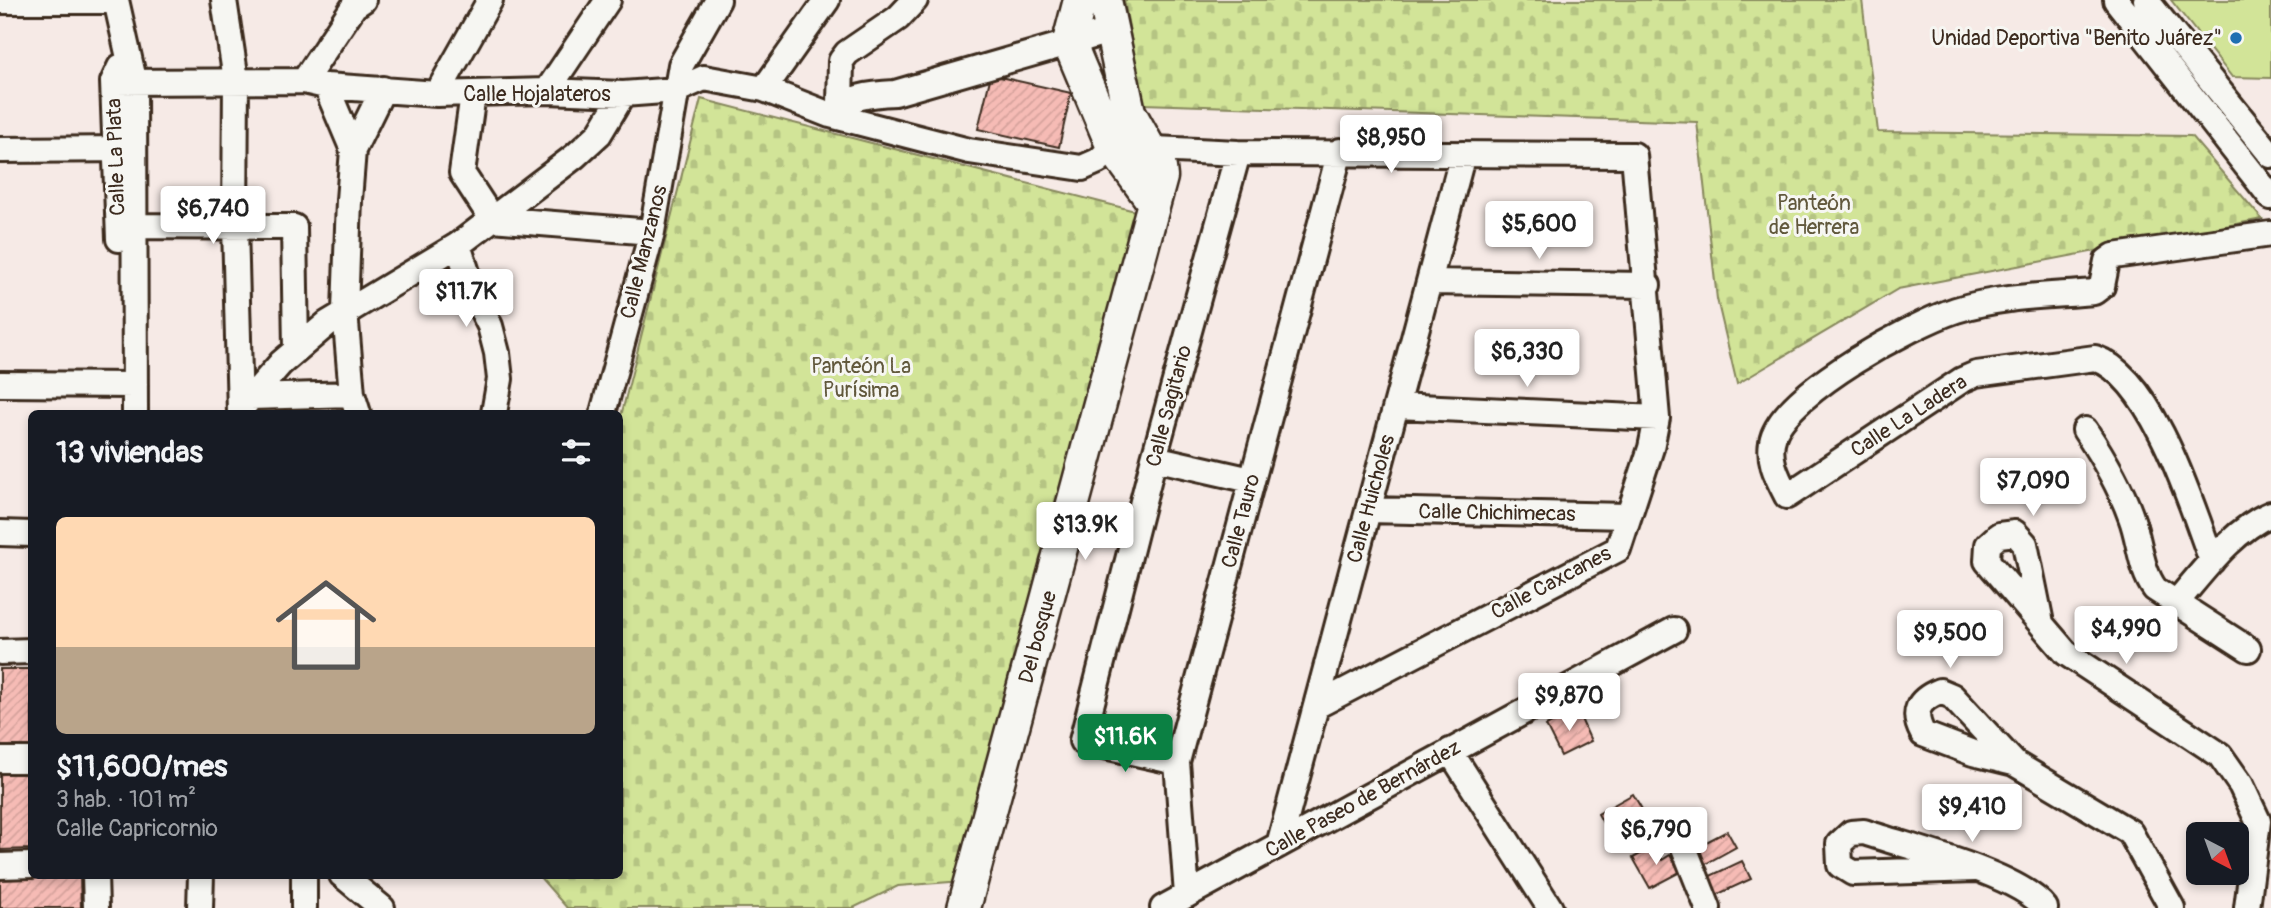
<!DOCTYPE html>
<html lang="es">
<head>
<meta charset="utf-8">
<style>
  :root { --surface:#171b24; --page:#20242c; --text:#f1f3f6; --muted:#9ea1a6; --line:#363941; --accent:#0b8043 }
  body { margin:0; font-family:Pangolin,sans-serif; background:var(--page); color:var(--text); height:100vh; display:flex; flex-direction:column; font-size:26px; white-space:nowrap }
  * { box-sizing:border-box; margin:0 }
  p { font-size:23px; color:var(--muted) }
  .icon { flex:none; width:38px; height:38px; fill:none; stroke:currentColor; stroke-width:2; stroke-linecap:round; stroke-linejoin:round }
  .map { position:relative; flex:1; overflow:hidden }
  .drawer { position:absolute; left:28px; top:410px; width:595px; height:469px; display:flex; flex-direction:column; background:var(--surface); border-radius:10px; box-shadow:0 4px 10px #0003 }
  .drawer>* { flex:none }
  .needle { width:46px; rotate:139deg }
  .tools { position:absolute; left:2186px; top:822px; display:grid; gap:14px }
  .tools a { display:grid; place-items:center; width:63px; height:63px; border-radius:10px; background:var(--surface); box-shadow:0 4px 10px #0003; font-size:35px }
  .price { position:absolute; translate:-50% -60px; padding:0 16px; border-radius:7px; background:#fff; color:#222; font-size:23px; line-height:46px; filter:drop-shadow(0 2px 4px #0008) }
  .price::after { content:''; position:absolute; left:50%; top:42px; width:21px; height:16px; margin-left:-10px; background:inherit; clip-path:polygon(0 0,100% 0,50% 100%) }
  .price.active { background:var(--accent); color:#fff }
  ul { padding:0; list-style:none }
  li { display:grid; align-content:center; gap:14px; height:371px; padding:0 28px }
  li+li { border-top:2px solid var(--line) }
  li span { display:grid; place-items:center; height:217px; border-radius:10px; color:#555 }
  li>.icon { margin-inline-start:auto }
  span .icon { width:126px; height:126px; fill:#fffc; stroke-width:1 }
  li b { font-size:30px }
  h2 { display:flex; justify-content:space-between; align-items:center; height:84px; padding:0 28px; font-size:30px }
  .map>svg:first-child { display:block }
  .grass { fill:#d2e498; stroke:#86875b; stroke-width:2 }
  .cemetery { fill:url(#cemetery-stones); stroke:#86875b; stroke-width:2 }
  .building { fill:url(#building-hatch); stroke:#3b2a1e; stroke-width:2 }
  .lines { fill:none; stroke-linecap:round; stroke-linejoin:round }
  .minor-casing { stroke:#3b2a1e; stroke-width:30 }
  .major-casing { stroke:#3b2a1e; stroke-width:37 }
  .minor { stroke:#f6f6f2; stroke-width:24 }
  .major { stroke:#f6f6f2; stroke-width:32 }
  .poi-dot { fill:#1f6fb2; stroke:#f6f6f2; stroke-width:2.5 }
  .labels { text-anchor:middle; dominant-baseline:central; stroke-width:6; stroke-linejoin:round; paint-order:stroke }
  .poi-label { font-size:21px; fill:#3b2a1e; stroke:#f6f6f2; text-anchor:end }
  .street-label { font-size:21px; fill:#3b2a1e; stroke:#f6f6f2 }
  .park-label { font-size:21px; fill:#61583c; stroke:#f6f6f2 }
</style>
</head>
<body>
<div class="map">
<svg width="2271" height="908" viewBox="0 0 2271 908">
  <defs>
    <pattern id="cemetery-stones" width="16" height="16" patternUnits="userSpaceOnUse" patternTransform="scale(1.75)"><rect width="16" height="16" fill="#d2e498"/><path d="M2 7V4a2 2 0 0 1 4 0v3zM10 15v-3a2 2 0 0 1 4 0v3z" fill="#b5c483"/></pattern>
    <pattern id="building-hatch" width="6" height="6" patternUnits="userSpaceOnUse" patternTransform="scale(1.75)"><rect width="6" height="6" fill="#f6bbb5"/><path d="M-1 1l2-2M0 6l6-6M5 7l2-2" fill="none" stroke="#d4a19b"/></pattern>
  </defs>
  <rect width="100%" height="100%" fill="#f6eae6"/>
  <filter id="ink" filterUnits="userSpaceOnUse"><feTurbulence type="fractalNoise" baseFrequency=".0143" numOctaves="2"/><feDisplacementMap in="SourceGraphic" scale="14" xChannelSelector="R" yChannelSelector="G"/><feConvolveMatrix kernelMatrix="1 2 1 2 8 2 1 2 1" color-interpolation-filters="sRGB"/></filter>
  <g filter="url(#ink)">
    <path class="grass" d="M2171,0H2271V78L2232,77Z"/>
    <path class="cemetery" d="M1124,0H1862L1878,132L2191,136L2262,219L1898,289L1737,384L1717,299L1697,122L1143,104Z
      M701,99L1135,211L963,881L898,886L853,908H567L538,875H620V420Z"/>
    <path class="building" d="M991,75L1071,93L1059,147L978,129Z
      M0,669H32V746H0Z
      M1577,710L1591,741L1561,756L1546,726Z
      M32,770V849L0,850V771Z
      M1633,794L1643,811L1608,832L1598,814Z
      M1727,831L1736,847L1700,867L1691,850Z
      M1655,846L1662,860L1670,855L1680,872L1650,888L1633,858Z
      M1742,861L1751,879L1714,896L1706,878Z
      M80,875L81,908H0V876Z"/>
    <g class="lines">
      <g class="minor-casing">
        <path id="minor" d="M116,0L134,80L135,413
          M224,0L236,80L235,226L240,413
          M2116,0L2271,197
          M2146,0L2271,155
          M0,1H116
          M304,81L354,6L363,0
          M113,82L304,81L326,86L437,94L547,91L623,94L677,90L704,78L764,89L830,115L969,151L1082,168L1098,161L1113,147L1238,153L1634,155L1657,418L1651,448L1618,549L1316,706
          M326,86L353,150
          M764,89L827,0
          M547,91L608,0
          M437,94L490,0
          M473,94L462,173L492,219L652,232
          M840,104L841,61L847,53L898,18L915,0
          M830,115C847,96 872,94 895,93L1110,31
          M0,150L131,149
          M120,226L294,227L296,349
          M119,239L113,82L120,67
          M458,245L474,294L490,326L497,353L500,379L494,413
          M1429,282L1648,285
          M0,384L135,385
          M251,397L352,394
          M1396,406L1657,418
          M241,409L281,363L328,323L458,245L575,156L599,134L623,94
          M358,413L352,394L345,311L349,200L353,150L383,89
          M603,413L652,232L681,65L718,0
          M2085,430C2103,457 2120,486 2131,517C2140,540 2140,569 2155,589L2248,649
          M1154,458L1251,480
          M1368,510L1627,516
          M0,533L32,534
          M2212,561C2192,506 2153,378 2095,358L1976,374L1962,380L1787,496C1777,477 1766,457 1774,435C1791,390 1911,325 1956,310C2000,296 2049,296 2094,292L2102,286L2107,261L2114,256L2271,234
          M2175,604C2202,573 2232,530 2271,514
          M2041,623L2025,544L2015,533L1999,535L1988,545L1987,561L2066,653L2220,755L2241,785L2258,821L2247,908
          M0,652L32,651
          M1450,751L1550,908
          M0,760H32
          M1177,762L1082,741L1154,458L1238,153
          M2014,763L1952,696L1940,691C1918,700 1911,712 1923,734L1973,753L2014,763L2130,832L2172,908
          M1279,845L1463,154
          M1683,845L1708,908
          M0,866L32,865
          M1975,869L1853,873L1840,865L1839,844L1851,833L1864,832C1905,846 2020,874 2045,908
          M95,875L96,908
          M342,875L382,908
          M1187,895L1177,762L1340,151
          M200,908L201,875
          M304,908V875
          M1163,908L1674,630"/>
      </g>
      <g class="major-casing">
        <path id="major" d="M1080,0L1069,42L1113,147L1154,203
          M964,908L1161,177L1160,168L1129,112L1105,0"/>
      </g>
      <use href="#minor" class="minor"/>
      <use href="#major" class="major"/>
    </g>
  </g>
  <circle class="poi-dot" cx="2236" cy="38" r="7"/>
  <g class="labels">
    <g class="poi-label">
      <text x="2222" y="38">Unidad Deportiva "Benito Juárez"</text>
    </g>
    <g class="street-label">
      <text x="537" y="94">Calle Hojalateros</text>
      <text transform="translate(116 157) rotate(-92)">Calle La Plata</text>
      <text transform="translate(644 252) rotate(-76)">Calle Manzanos</text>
      <text transform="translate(1169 406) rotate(-75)">Calle Sagitario</text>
      <text transform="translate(1909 416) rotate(-33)">Calle La Ladera</text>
      <text transform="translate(1371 499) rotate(-75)">Calle Huicholes</text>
      <text transform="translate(1497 513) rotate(1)">Calle Chichimecas</text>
      <text transform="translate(1241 521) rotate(-75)">Calle Tauro</text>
      <text transform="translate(1551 583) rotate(-28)">Calle Caxcanes</text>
      <text transform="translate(1038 637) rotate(-75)">Del bosque</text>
      <text transform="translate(1363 799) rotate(-29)">Calle Paseo de Bernárdez</text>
    </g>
    <g class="park-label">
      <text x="1814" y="203">Panteón<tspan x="1814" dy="24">de Herrera</tspan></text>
      <text x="861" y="366">Panteón La<tspan x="861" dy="24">Purísima</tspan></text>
    </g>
  </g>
</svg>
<div class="tools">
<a><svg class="needle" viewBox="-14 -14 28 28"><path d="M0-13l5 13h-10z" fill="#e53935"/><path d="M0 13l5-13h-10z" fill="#9ea1a6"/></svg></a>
</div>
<b class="price" style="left:1391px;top:175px">$8,950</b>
<b class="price" style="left:213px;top:246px">$6,740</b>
<b class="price" style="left:1539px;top:261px">$5,600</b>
<b class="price" style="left:466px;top:329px">$11.7K</b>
<b class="price" style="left:1527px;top:389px">$6,330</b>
<b class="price" style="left:2033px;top:518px">$7,090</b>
<b class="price" style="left:1085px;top:562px">$13.9K</b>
<b class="price" style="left:2126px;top:666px">$4,990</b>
<b class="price" style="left:1950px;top:670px">$9,500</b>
<b class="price" style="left:1569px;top:733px">$9,870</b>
<b class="price active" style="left:1125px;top:774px">$11.6K</b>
<b class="price" style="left:1972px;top:844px">$9,410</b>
<b class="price" style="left:1656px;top:867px">$6,790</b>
<section class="drawer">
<h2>13 viviendas<svg class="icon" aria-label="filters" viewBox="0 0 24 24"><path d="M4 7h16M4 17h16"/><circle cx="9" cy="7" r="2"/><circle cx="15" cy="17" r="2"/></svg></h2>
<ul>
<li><span style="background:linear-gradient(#ffd9b3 60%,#b9a48a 0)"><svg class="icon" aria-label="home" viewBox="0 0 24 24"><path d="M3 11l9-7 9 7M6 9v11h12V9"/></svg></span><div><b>$11,600/mes</b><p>3 hab. · 101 m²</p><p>Calle Capricornio</p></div></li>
</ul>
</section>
</div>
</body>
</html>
